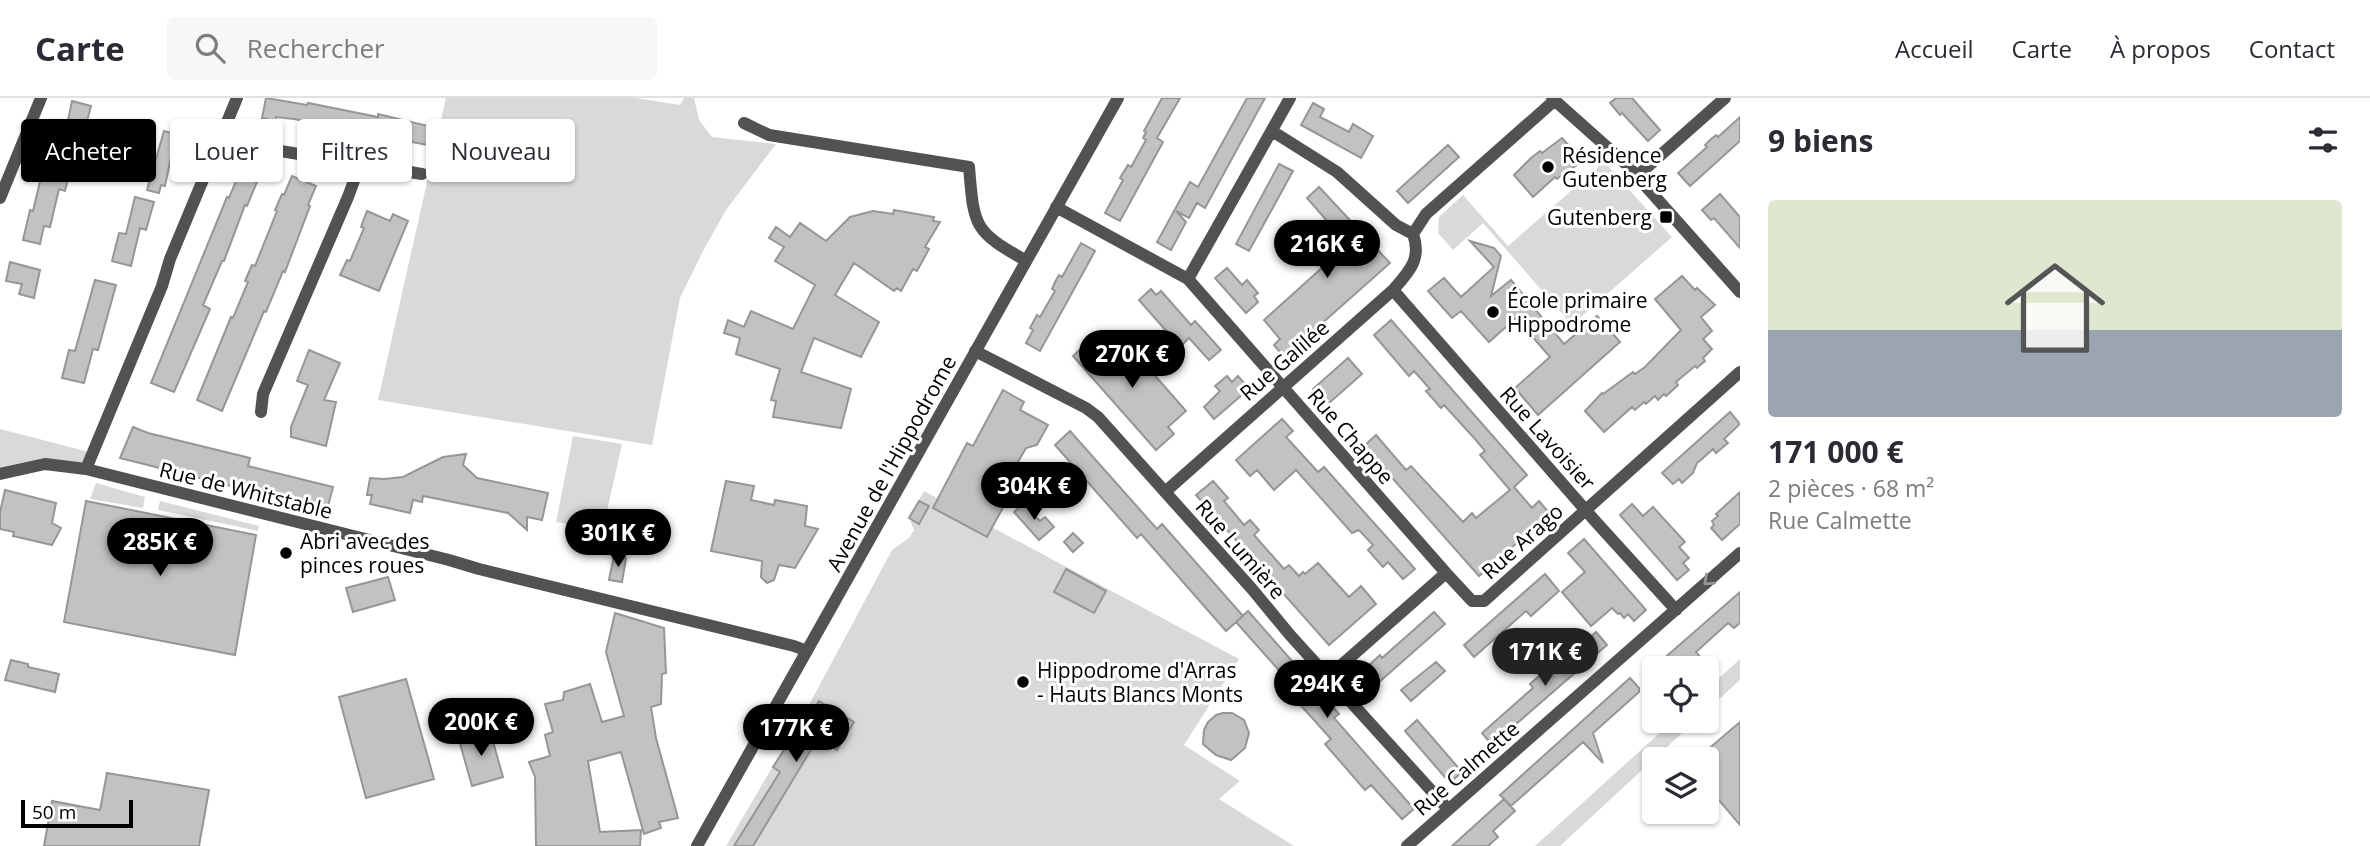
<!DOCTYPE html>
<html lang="fr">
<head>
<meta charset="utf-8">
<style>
  :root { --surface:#fff; --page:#f7f7f7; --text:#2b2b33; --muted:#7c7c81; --line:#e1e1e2; --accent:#000 }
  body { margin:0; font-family:"Open Sans",sans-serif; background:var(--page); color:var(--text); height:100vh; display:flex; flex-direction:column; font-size:26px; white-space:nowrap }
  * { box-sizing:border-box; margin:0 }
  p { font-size:23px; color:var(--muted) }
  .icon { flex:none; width:38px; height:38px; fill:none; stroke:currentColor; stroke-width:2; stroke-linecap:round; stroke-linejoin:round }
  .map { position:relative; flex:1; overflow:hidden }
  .sheet { display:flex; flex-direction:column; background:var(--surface); width:630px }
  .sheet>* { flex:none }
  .top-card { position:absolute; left:21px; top:21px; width:665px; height:63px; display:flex; gap:14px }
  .fabs { position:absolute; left:1642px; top:558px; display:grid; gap:14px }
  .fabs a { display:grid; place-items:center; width:77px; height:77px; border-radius:7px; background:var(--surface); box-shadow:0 2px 5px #0004; font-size:35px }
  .scale { position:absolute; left:21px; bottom:18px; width:112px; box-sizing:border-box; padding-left:7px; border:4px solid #000; border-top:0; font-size:19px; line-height:24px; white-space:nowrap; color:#000; -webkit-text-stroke:5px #fff; paint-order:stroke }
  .price { position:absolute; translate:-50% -60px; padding:0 16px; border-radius:24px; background:var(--accent); color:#fff; font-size:23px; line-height:46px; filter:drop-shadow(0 2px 4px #0008) }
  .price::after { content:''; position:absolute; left:50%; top:42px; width:21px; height:16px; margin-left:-10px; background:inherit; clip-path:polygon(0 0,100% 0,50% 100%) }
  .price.on { background:#222; color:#fff }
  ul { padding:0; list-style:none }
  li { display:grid; align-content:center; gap:14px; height:371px; padding:0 28px }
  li+li { border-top:2px solid var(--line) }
  li span { display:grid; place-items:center; height:217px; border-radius:7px; color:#555 }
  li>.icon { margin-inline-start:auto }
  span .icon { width:126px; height:126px; fill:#fffc; stroke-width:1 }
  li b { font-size:30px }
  h2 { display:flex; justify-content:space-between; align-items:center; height:84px; padding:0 28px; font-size:30px }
  .tag { padding:0 24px; border-radius:7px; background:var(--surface); box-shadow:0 2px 5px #0004; font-size:24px; line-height:63px }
  .tag.on { background:var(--accent); color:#fff }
  header { display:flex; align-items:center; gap:42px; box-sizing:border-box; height:98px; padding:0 35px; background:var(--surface); border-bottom:2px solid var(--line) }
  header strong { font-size:33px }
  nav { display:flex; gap:38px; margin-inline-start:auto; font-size:24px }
  .search { width:490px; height:63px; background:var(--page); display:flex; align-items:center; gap:18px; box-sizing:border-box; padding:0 24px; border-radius:7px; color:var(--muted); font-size:26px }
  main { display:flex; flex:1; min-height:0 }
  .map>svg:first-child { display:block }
  .green { fill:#d9d9d9 }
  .building { fill:#c2c2c2; stroke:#969696; stroke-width:2 }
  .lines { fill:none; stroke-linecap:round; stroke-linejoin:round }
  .minor { stroke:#525252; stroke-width:12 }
  .oneway { stroke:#979797 }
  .poi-dot { fill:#000; stroke:#fff; stroke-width:2.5 }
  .labels { text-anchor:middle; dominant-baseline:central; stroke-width:6; stroke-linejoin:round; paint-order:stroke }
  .poi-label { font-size:21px; fill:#000; stroke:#fff; text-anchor:start }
  .street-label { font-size:21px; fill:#000; stroke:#fff }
</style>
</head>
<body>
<header>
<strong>Carte</strong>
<div class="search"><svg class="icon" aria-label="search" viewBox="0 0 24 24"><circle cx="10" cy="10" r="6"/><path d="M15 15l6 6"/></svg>Rechercher</div>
<nav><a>Accueil</a><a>Carte</a><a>À propos</a><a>Contact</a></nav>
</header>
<main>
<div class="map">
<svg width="1740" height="748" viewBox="0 0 1740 748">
  <rect width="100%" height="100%" fill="#fff"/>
  <path class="green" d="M446,0H636L680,7L684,0H694L699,22L712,39L776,46L726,112L703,153L680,200L652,347L378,302Z
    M1604,64L1672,139L1572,227L1483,125L1453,152L1438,135L1439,119L1463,97L1508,148Z
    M0,331L93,355L86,371L45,366L0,376Z
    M573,338L622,346L603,431L556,424Z
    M96,385L145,399L143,410L90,401Z
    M924,393L1239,561L1184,647L1240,683L1219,701L1294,748H726L809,607L892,452L909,440L914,432L909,420Z
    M160,403L259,428L258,433L158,412Z
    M1740,561V582L1706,613V592Z
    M1673,623H1695L1560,748H1535Z"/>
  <path class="building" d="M266,0L307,7L308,5L378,19V16L432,29L428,47L294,21L276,19L275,23L262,20Z
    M1162,0H1180L1157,40L1163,44L1120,123L1105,115L1123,82L1120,80L1128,67L1131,69L1146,42L1143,40L1146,34L1144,33Z
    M1247,0H1265L1205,110L1197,105L1189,120L1176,113L1186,124L1171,152L1157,144L1190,84L1198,89Z
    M1616,0H1632L1660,32L1648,43L1622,15L1620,17L1610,5Z
    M72,3L91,8L83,38L79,37L65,93L59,91L50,129L44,128L40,146L23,142L30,112L33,113L42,75L47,76L57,40L61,41L65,26L67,27Z
    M1313,5L1324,11L1320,19L1349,34L1353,26L1373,38L1361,60L1301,27Z
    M1740,19V43L1690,88L1678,75L1707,49L1705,47L1710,42L1716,37L1718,39Z
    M164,33L183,38L177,61L171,59L165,88L161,87L159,95L147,92Z
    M1562,40L1582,62L1573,70L1575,72L1566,81L1562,77L1557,81L1555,79L1533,99L1514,77L1531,60L1540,53L1542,55Z
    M1448,47L1459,59L1408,105L1397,93Z
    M246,59L264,67L247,108L245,107L224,163H222L203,207L210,211L174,294L151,285L227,99L229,100Z
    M1279,66L1293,73L1249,153L1236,146Z
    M292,78L316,88L308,107L310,108L285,174L283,173L266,214L264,213L222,313L197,302L231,219L233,220L248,184L245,183L252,167L255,168L277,113L275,112L282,96L284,97Z
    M1319,89L1390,165L1284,259L1274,247L1280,241L1264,222L1344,150L1338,144L1342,140L1307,100Z
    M1720,96L1740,119V150L1714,120L1711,122L1702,112Z
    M135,99L154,104L146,132L140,130L131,168L112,163L119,135L126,136Z
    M894,112L934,119L933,123L940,124L925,149L929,151L917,173L913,171L901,193L897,190L894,193L854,165L835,197L879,224L861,259L814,240L801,274L851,291L841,330L773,319L776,303L771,302L780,271L736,256L740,240L724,235L728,222L744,229L751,213L793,231L815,187L775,163L784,149L769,140L776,129L790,139L800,125L826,143L850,119L873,113L893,116Z
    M367,113L390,123L393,116L408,123L379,193L340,177L347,162L350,163L364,130L361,129Z
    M1470,143L1494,150L1501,158L1491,198L1511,182L1564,246L1597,218L1620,244L1538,317L1515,290L1550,259L1516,220L1489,244L1461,213L1452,220L1428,193L1444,180L1461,199L1494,169Z
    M1081,145L1095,153L1040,253L1026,245L1033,232L1030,230L1037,217L1040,219L1055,193L1052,191L1055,184L1059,177L1062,179Z
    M10,164L40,172L34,200L19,196L22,186L6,183Z
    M1227,170L1242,187L1247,182L1258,195L1254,198L1258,204L1246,215L1215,180Z
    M1682,178L1695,192L1697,190L1715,207L1701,219L1712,233L1703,241L1712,251L1703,260L1705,263L1697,270L1695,268L1676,284L1678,287L1666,298L1664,296L1658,302L1655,298L1646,306L1644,304L1635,312L1632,309L1604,334L1585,313L1602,295L1603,296L1633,274L1635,276L1645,269L1681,232L1655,201Z
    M95,182L116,187L98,252L93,251L84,285L62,280L69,252L75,253Z
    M1151,191L1156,197L1161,193L1191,227L1195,223L1221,252L1209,262L1189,240L1183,246L1176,244L1139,202Z
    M1391,222L1527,377L1514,389L1532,410L1539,403L1550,416L1479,478L1364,348L1376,337L1406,372L1411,368L1463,424L1472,415L1476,420L1510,392L1480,357L1485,353L1475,341L1444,307L1441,310L1426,293L1430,291L1414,273L1409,278L1374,237Z
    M1108,238L1129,262L1136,256L1186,313L1168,329L1174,336L1156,352L1073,258L1089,243L1095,250Z
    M309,252L340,265L324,302L336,304L326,348L291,339V329L308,287L297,283Z
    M1348,260L1362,276L1328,306L1313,291Z
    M1227,278L1232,284L1238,278L1249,291L1214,321L1204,309L1220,293L1215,288Z
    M1003,292L1024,304L1020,312L1048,327L1037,347L1026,350L1010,378L1004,390L1007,402L987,439L933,410L967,345L973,348Z
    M1730,314L1740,326L1724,341L1728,345L1716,355L1713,351L1702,361L1697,365L1693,375L1682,385L1679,381L1673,386L1662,375Z
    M1282,321L1293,333L1286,339L1318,374L1324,369L1415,471L1403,481L1388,464L1383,469L1368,452L1373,447L1359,432L1352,435L1296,372L1274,392L1257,372L1250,378L1236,362Z
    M133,329L148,335L250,360L248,368L333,389L327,412L120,360Z
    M1070,333L1157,431L1162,426L1243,518L1226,533L1141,436L1137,440L1055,347Z
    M466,356L463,367L477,380L548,395L542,422L527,419V432L508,415L423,398L422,404L413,402L410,415L370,406L372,397H367L370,380L384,381L403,379L443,359Z
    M726,383L754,388L751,402L774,407L775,402L807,408L805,428L818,431L795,470L779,467L774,482L767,485L761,479L762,463L711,453Z
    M1213,383L1228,400L1224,403L1244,427L1250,422L1259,432L1254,437L1284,471L1289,467L1299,478L1303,474L1305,476L1318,465L1349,499L1361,488L1376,506L1329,547L1196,397Z
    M5,392L56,405L52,425L61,430L52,447L13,438L14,434L0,431V414Z
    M1740,394V426L1722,442L1711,430L1714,427L1712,423L1718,418L1716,416Z
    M86,403L256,437L235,557L64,524Z
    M919,403L929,408L919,426L909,420Z
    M1023,406L1040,423L1045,419L1054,429L1039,442L1014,414Z
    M1632,406L1643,418L1653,409L1685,444L1679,449L1689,460L1683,465L1689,472L1677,482L1620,417Z
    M1073,435L1083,445L1073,454L1064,444Z
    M1584,441L1646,512L1634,523L1628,516L1624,520L1620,515L1618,516L1612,510L1591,528L1562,494L1585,474L1568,455Z
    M614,458L626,460L622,484L609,482Z
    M1066,471L1106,493L1094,515L1054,494Z
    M1545,476L1559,493L1531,518L1526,513L1474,559L1464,547Z
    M388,479L395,502L353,514L346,490Z
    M1740,494V525L1734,530L1728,525L1696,554L1702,561L1691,570H1653Z
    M1248,513L1339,616L1334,620L1414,711L1402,721L1371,687L1365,692L1325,646L1331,641L1296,602L1301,597L1236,524Z
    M1434,514L1445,526L1369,593L1359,580L1370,570L1368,568L1380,557L1382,560Z
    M615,515L664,530L666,575L662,576L661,606L651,609L656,640L678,720L659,724L661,730L644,736L621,654L588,663L600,734L641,732L640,748H536L535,679L529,664L550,658L545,637L553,634L545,606L563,602L564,594L590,586L602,624L624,618L606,554Z
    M1596,534L1607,547L1492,647L1482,635L1533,590L1530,586L1552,567L1556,570Z
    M11,562L28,566V569L59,576L55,594L5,582Z
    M1436,564L1445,573L1411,603L1401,592Z
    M1630,580L1639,590V594L1593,635L1603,665L1583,644L1511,708L1500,697Z
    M406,581L434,681L366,700L339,599Z
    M819,603L854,624L837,652L818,640L753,748H734L780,674L773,669L793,638L796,640Z
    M1223,615H1232L1244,622L1249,635L1245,650L1231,662L1216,657L1203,646L1204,632L1208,624L1216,617Z
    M1417,622L1462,674L1450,685L1405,633Z
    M1740,624V727L1706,687V675L1717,666L1706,653Z
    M490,633L503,679L472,688L459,642Z
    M107,675L209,692L199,748H44L52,703L100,712Z
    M1504,701L1515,713L1493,733L1498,739L1488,748H1452Z"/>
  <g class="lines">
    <path class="minor" d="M1552,0L1626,66L1740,194
      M744,25L769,37L969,69C974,128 973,133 1025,162
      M1272,33L1337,74L1396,127L1413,136
      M221,39L238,45L268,51L422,76
      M1637,78L1725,0
      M0,100L41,0
      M1056,109L1188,181L1446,475
      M1413,136L1426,116L1555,2
      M1188,181L1290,0
      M1393,192L1596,424L1676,512
      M975,253L1086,310L1098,319L1252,491L1290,537L1448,711
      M261,314L263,296L348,99L355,80L357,65
      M86,371L162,188L170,161L237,0
      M0,376L45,366L86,371L449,462L479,471L794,548L807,553
      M1165,394L1393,192C1409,174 1422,161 1413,136
      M1329,578L1446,475L1472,503H1484L1740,274
      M697,748L1118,0
      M1407,748L1740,455"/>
  </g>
  <defs><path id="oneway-chevron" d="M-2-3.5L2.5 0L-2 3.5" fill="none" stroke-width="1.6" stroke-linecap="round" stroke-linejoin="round" transform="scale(1.75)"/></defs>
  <use class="oneway" href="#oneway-chevron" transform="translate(1708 483) rotate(138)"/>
  <g class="poi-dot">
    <circle cx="1548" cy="69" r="7"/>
    <rect x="1659" y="112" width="14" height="14" rx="3.5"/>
    <circle cx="1493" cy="214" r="7"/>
    <circle cx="286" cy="455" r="7"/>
    <circle cx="1023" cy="584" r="7"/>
  </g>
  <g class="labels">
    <g class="poi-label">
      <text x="1562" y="57">Résidence<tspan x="1562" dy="24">Gutenberg</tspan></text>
      <text x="1652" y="119" text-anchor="end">Gutenberg</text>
      <text x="1507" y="202">École primaire<tspan x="1507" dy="24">Hippodrome</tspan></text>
      <text x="300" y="443">Abri avec des<tspan x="300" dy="24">pinces roues</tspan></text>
      <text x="1037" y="572">Hippodrome d'Arras<tspan x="1037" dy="24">- Hauts Blancs Monts</tspan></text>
    </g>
    <g class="street-label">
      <text transform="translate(1284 262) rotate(-41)">Rue Galilée</text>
      <text transform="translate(1351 338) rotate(49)">Rue Chappe</text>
      <text transform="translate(1548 340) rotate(48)">Rue Lavoisier</text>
      <text transform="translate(891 365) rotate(-61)">Avenue de l'Hippodrome</text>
      <text transform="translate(246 392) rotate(14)">Rue de Whitstable</text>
      <text transform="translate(1522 443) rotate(-42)">Rue Arago</text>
      <text transform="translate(1241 451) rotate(49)">Rue Lumière</text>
      <text transform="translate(1466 670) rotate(-41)">Rue Calmette</text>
    </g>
  </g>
</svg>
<div class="fabs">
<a><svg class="icon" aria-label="locate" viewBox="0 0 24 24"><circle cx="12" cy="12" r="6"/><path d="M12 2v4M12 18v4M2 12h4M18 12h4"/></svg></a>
<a><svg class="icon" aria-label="layers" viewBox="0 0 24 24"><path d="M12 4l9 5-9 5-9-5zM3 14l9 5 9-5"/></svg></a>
</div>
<div class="scale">50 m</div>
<b class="price" style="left:1327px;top:182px">216K €</b>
<b class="price" style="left:1132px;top:292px">270K €</b>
<b class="price" style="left:1034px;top:424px">304K €</b>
<b class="price" style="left:618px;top:471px">301K €</b>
<b class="price" style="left:160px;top:480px">285K €</b>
<b class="price on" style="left:1545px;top:590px">171K €</b>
<b class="price" style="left:1327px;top:622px">294K €</b>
<b class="price" style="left:481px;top:660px">200K €</b>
<b class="price" style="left:796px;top:666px">177K €</b>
<div class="top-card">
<a class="tag on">Acheter</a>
<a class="tag">Louer</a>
<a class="tag">Filtres</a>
<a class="tag">Nouveau</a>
</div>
</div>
<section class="sheet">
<h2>9 biens<svg class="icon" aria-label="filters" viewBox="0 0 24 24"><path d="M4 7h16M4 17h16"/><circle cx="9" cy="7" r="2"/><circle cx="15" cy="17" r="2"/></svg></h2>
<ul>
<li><span style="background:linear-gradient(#dfe7d0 60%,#9aa5b1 0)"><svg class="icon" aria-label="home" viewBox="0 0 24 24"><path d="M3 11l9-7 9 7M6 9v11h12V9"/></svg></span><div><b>171 000 €</b><p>2 pièces · 68 m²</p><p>Rue Calmette</p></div></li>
</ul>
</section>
</main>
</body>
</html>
